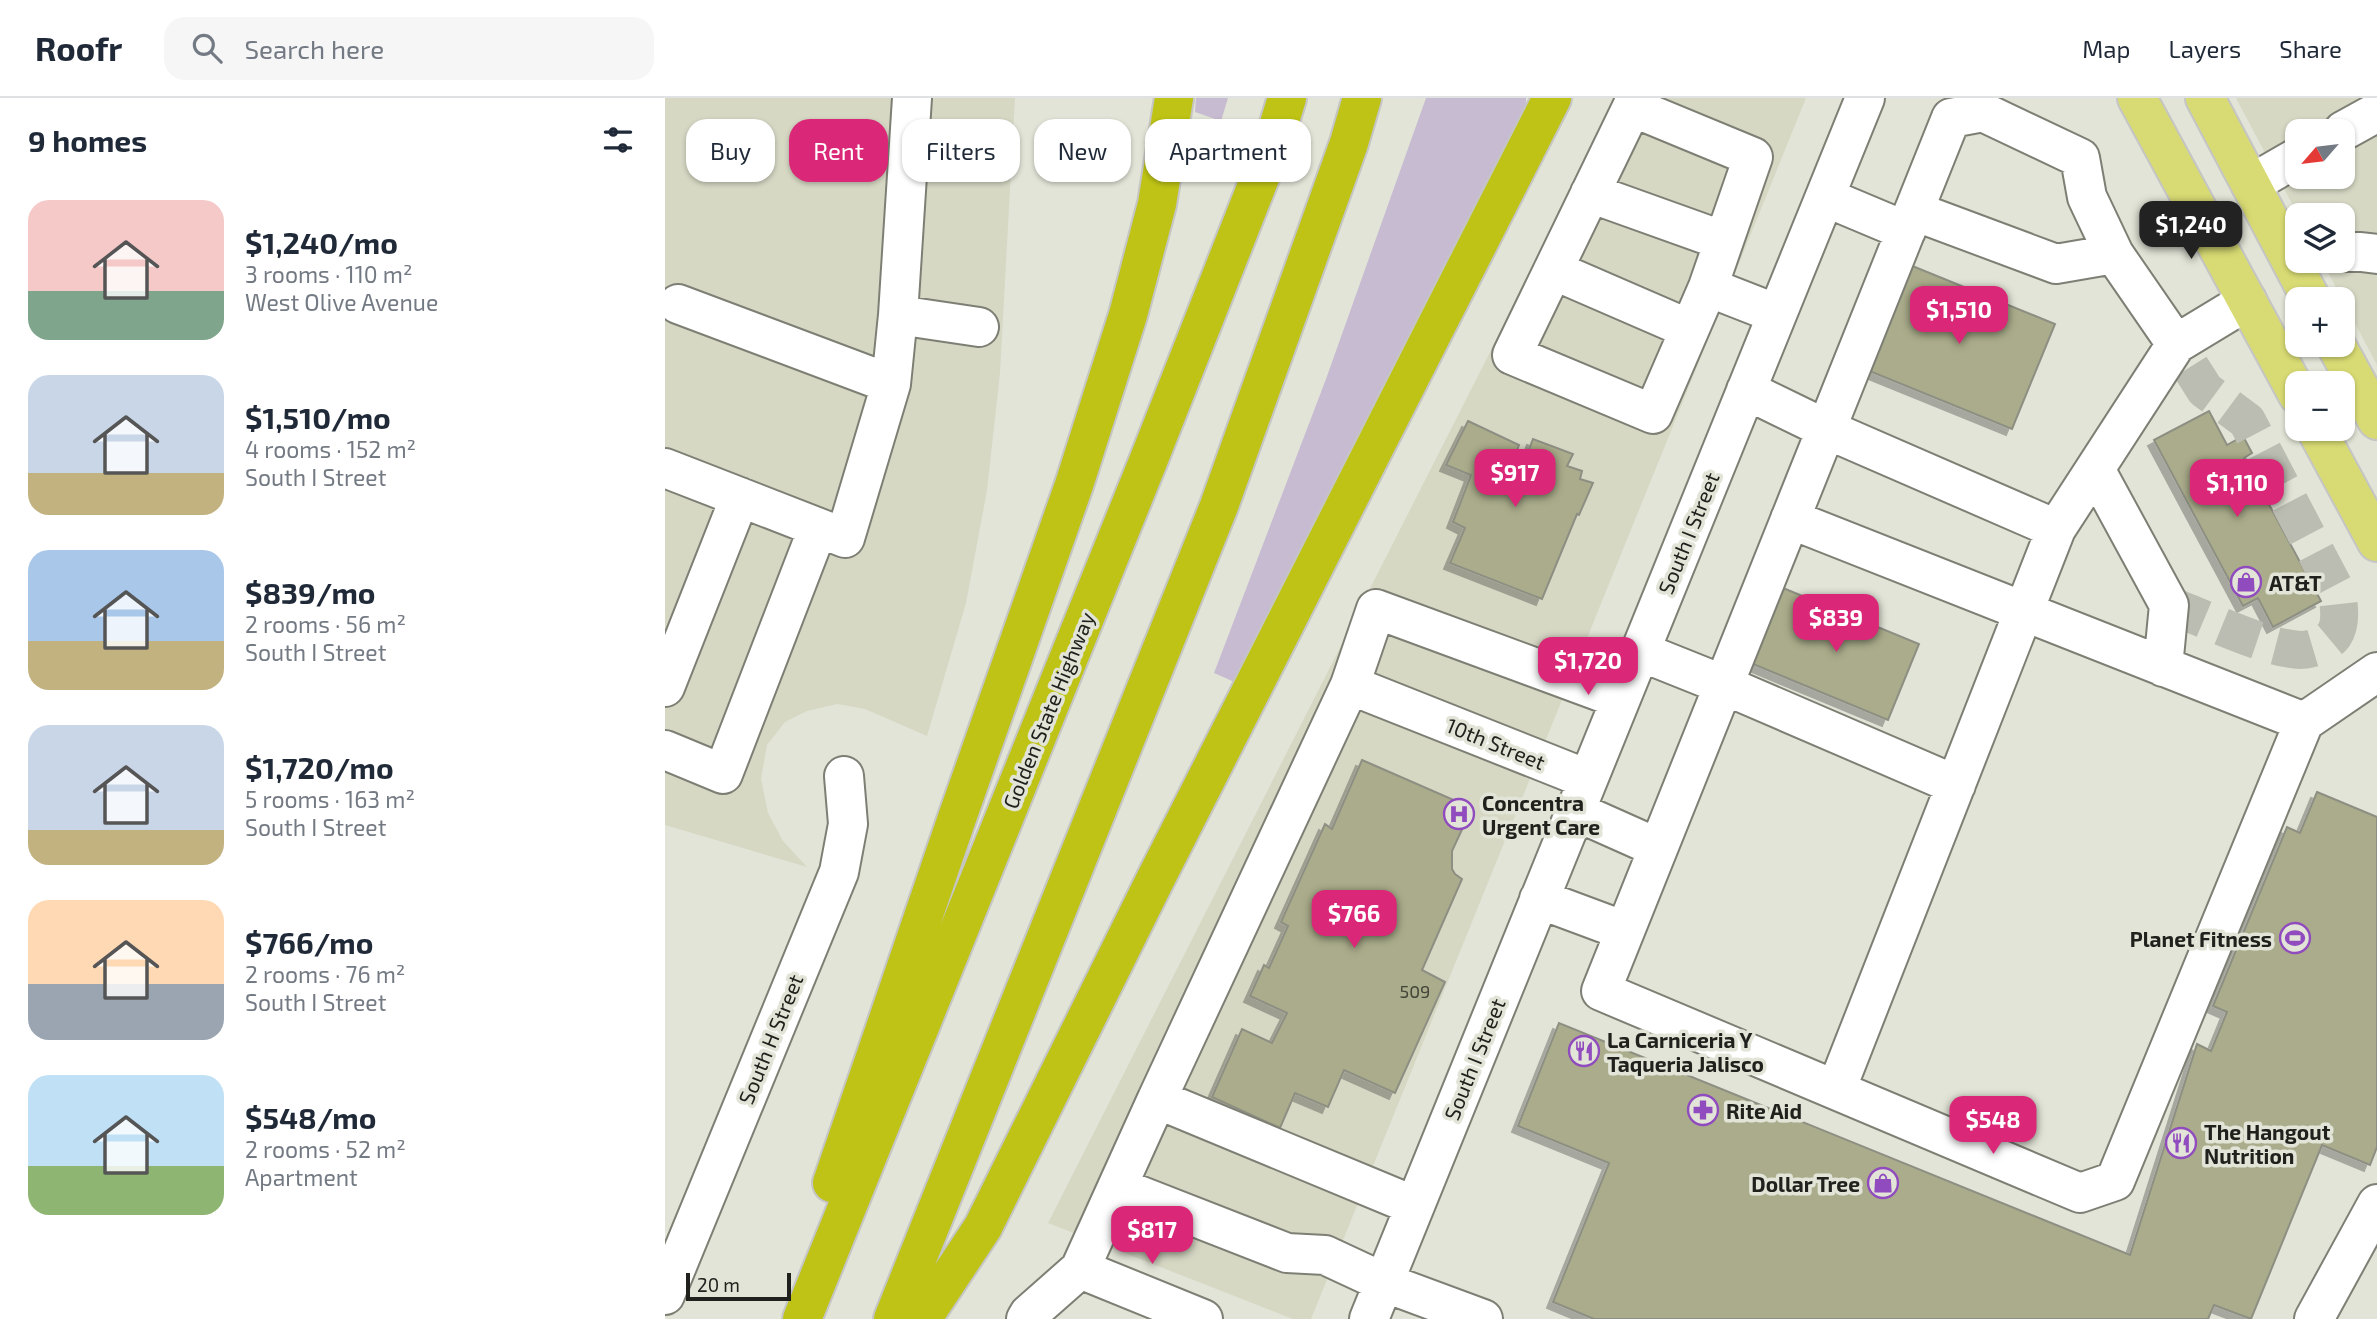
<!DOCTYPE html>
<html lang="en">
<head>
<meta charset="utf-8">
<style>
  :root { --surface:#fff; --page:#f6f6f7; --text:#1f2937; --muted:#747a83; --line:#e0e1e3; --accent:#db2777 }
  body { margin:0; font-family:"Exo 2",sans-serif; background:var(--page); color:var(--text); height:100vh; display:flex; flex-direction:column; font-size:26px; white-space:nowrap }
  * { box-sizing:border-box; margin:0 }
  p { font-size:23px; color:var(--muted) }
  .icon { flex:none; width:38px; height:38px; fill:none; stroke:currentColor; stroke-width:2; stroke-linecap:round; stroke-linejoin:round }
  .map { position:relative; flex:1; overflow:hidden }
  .panel { display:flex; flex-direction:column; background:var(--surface); width:665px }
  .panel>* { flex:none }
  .hud { position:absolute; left:21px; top:21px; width:665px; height:63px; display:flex; gap:14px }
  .needle { width:46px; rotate:242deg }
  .buttons { position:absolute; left:1620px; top:21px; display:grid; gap:14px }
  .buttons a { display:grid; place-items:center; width:70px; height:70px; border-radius:14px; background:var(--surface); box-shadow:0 2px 5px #0004; font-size:35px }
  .scale { position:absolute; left:21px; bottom:18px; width:105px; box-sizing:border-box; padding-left:7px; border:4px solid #20211c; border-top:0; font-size:19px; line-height:24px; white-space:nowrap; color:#20211c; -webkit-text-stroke:5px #e2e4d7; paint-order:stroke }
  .price { position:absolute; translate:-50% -60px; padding:0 16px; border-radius:14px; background:var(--accent); color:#fff; font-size:23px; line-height:46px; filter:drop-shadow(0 2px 4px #0008) }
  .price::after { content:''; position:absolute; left:50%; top:42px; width:21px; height:16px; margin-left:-10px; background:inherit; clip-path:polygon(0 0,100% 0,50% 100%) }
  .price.selected { background:#222; color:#fff }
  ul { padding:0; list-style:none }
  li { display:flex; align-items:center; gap:21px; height:175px; padding:0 28px }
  li span { display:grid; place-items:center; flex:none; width:196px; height:140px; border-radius:21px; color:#555 }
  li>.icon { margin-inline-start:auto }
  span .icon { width:84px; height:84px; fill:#fffc; stroke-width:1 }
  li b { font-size:30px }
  h2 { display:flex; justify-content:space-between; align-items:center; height:84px; padding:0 28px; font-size:30px }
  .pill { padding:0 24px; border-radius:21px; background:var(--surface); box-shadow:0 2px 5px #0004; font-size:24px; line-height:63px }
  .pill.selected { background:var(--accent); color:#fff }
  header { display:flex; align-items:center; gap:42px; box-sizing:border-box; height:98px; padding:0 35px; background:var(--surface); border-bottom:2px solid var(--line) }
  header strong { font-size:33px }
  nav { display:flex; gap:38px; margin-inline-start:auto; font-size:24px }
  .search { width:490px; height:63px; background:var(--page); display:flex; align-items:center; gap:18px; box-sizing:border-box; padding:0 24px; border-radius:21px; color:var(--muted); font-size:26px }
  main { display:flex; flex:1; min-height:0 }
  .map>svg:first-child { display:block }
  .built { fill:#d6d8c4; fill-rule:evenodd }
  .green { fill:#c7bbd2 }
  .building { fill:#aaac8b; stroke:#8e8f83; stroke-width:2; filter:url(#shadow) }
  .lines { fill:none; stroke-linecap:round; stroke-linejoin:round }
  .minor-tunnel { stroke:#bbbdb2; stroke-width:38; stroke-dasharray:38 19; stroke-linecap:butt }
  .minor-casing { stroke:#7e7f74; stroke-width:42 }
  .major-casing { stroke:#c5c5c4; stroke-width:42 }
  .highway-casing { stroke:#c5c5c4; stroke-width:42 }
  .minor { stroke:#fff; stroke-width:38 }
  .major { stroke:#d8db73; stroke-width:38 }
  .highway { stroke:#bec315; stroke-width:38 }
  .labels { text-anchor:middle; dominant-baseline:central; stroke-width:7; stroke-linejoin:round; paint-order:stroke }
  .number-label { font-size:18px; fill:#424438 }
  .street-label { font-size:21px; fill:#20211c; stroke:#e2e4d7 }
  .poi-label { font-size:21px; font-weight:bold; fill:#20211c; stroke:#e2e4d7; text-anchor:start }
</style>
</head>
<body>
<header>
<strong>Roofr</strong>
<div class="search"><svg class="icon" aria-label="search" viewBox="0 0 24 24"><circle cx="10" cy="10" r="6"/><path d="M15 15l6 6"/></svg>Search here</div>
<nav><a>Map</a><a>Layers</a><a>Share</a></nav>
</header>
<main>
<section class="panel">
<h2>9 homes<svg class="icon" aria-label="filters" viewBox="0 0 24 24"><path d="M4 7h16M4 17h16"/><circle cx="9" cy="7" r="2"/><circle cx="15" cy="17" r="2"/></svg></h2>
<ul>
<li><span style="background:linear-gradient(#f6c9c9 65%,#7fa58c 0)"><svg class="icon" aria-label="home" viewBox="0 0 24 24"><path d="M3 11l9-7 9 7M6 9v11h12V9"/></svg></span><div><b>$1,240/mo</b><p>3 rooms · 110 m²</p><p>West Olive Avenue</p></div></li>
<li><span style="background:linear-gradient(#c9d6e8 70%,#c2b280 0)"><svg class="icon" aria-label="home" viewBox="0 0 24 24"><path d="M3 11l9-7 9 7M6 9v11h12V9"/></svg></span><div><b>$1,510/mo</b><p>4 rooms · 152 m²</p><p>South I Street</p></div></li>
<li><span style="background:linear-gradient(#a9c7e8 65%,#c2b280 0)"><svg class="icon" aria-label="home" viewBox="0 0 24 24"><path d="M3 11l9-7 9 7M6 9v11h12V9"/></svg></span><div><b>$839/mo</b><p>2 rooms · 56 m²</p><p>South I Street</p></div></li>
<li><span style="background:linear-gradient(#c9d6e8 75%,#c2b280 0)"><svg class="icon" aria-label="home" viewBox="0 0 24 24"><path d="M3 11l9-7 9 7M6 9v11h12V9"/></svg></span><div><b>$1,720/mo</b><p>5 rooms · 163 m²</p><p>South I Street</p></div></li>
<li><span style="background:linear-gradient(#ffd9b3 60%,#9aa5b1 0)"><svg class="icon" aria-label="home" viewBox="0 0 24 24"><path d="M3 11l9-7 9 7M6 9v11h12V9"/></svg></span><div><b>$766/mo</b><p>2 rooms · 76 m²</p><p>South I Street</p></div></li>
<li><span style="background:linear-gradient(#bfe0f5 65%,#8fb573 0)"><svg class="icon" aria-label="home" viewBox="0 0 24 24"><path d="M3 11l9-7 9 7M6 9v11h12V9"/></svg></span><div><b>$548/mo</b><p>2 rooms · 52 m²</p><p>Apartment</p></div></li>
</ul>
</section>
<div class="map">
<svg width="1712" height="1221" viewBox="0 0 1712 1221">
  <defs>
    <filter id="shadow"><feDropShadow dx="-6" dy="6" stdDeviation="0" flood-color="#0004"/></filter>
  </defs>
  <rect width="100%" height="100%" fill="#e2e4d7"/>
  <path class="built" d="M0,0H350L335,275L322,392L301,505L262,638L200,611L172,606L142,613L120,624L102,647L96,681L103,715L118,743L142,769L0,727Z
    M954,0H1141L646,1221H628L383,1125Z
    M1571,0H1712V267L1657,163H1678V117H1633ZM1633,33H1678V79H1633Z"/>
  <path class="green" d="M531,0H563L556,23L530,14Z
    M761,0H861V20L574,586L549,575L661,281Z"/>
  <path class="building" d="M1240,165L1390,226L1347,331L1197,270Z
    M1544,313L1562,347L1578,338L1587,355L1579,360L1656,503L1608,529L1593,500L1578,508L1489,342Z
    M803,323L854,347L846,369L863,376L865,370L858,367L868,341L908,356L902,368L917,373L915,381L928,385L914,417L912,416L877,501L785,465L800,430L788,424L806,377L781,367Z
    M1118,490L1254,546L1223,622L1088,566Z
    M697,662L807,710L787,753V771L790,776L797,781L757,872L780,884L730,995L679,972L663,1009L630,995L615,1030L547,999L577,931L607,945L622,915L585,898L599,867L604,870L623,828L616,824L660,726L667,731Z
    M1652,694L1712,719V1049L1705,1067L1657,1047L1586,1221L1549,1207L1543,1221H929L888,1204L944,1065L853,1028L894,925L1465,1157L1532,946L1546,953L1562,914L1548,908L1622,729L1635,735Z"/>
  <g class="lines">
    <path class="minor-tunnel" d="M1504,507C1539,520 1601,551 1636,552C1647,552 1662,546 1669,537C1677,525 1674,508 1672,495L1582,323L1540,292L1511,246"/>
    <g class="minor-casing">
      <path id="minor" d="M1286,20L936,893L1415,1095L1450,1083L1639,624L1712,574
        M1286,20L1318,14L1415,60L1422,99L1449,156L1511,246
        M1678,33L1707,17
        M1586,86L1633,59
        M925,95L1059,143
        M1160,99L1241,133
        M1249,113L1391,166L1449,156
        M1678,154H1696L1712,156
        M888,172L1024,231
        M1043,189L1088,59L967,9L847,257L988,316L1043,189L1112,216
        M13,206L226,286L233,217L247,0
        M233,217L314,229
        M1081,292L1161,331L1391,431
        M0,370L180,440L226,286
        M1430,371L1504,507L1498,569
        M1125,421L1639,624
        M974,553L1059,587L1291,687
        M0,589L75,399
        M0,652L58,676L153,430
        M922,681L685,587L711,511L955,601
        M910,713L993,750
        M874,801L960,833
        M1171,992L1391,431L1511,246L1582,203
        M492,1001L685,587
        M453,1089L622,1155L660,1157L718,1184L818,1221
        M415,1171L538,1221
        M0,1197L174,774L183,726L179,678
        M361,1221L364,1216L415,1171L492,1001L750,1108
        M704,1221L1200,0
        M1649,1221L1712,1106"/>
    </g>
    <g class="major-casing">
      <path id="major" d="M1472,0L1633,297
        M1540,0L1646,201
        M1671,247L1712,322
        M1651,331L1712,444"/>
    </g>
    <g class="highway-casing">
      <path id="highway" d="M167,1085L292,720L409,387L463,217L492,106L509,0
        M137,1221L484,361L607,49L622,0
        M228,1221L554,408L684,45L697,0
        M257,1221L318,1129L489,784L887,0"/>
    </g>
    <use href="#minor" class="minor"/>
    <use href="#major" class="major"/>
    <use href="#highway" class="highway"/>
  </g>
  <defs>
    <g id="shop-ring" transform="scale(1.575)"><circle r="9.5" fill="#e2e4d7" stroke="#904bbe" stroke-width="1.5"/><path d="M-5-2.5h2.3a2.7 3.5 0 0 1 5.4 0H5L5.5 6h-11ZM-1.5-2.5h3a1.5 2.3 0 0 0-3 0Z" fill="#904bbe"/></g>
    <g id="hospital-ring" transform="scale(1.575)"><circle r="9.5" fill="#e2e4d7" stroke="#904bbe" stroke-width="1.5"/><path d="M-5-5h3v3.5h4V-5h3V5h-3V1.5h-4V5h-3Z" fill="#904bbe"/></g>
    <g id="stadium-ring" transform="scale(1.575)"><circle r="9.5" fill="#e2e4d7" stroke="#904bbe" stroke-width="1.5"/><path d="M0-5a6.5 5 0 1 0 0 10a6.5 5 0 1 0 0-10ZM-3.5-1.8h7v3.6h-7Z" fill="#904bbe"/></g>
    <g id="restaurant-ring" transform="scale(1.575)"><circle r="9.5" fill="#e2e4d7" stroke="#904bbe" stroke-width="1.5"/><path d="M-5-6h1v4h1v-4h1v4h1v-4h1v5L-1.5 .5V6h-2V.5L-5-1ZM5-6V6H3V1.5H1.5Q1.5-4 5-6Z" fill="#904bbe"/></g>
    <g id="pharmacy-ring" transform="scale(1.575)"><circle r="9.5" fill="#e2e4d7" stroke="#904bbe" stroke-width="1.5"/><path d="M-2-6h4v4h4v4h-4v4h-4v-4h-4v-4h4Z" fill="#904bbe"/></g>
  </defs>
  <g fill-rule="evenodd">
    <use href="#shop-ring" x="1581" y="484"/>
    <use href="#hospital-ring" x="794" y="716"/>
    <use href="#stadium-ring" x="1630" y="840"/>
    <use href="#restaurant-ring" x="919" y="953"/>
    <use href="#pharmacy-ring" x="1038" y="1012"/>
    <use href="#restaurant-ring" x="1516" y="1045"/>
    <use href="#shop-ring" x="1218" y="1085"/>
  </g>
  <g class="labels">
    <g class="number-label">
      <text x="750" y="893">509</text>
    </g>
    <g class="street-label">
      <text transform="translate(1023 435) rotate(-68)">South I Street</text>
      <text transform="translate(383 612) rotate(-68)">Golden State Highway</text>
      <text transform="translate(831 645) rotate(22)">10th Street</text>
      <text transform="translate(105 941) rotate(-68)">South H Street</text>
      <text transform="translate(809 961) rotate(-68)">South I Street</text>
    </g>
    <g class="poi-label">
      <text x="1604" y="484">AT&amp;T</text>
      <text x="817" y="704">Concentra<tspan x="817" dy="24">Urgent Care</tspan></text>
      <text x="1607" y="840" text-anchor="end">Planet Fitness</text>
      <text x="942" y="941">La Carniceria Y<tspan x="942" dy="24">Taqueria Jalisco</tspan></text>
      <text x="1061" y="1012">Rite Aid</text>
      <text x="1539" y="1033">The Hangout<tspan x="1539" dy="24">Nutrition</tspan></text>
      <text x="1195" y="1085" text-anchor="end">Dollar Tree</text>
    </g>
  </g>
</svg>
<div class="buttons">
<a><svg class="needle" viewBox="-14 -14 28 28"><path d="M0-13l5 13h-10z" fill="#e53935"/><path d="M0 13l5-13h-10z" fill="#747a83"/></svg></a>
<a><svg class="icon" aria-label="layers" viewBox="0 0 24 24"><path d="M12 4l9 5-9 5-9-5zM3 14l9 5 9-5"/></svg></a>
<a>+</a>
<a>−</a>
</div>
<div class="scale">20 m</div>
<b class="price selected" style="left:1526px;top:163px">$1,240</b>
<b class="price" style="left:1294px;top:248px">$1,510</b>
<b class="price" style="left:850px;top:411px">$917</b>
<b class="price" style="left:1572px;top:421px">$1,110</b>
<b class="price" style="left:1171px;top:556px">$839</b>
<b class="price" style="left:923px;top:599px">$1,720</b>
<b class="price" style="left:689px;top:852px">$766</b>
<b class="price" style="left:1328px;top:1058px">$548</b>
<b class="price" style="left:487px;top:1168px">$817</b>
<div class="hud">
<a class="pill">Buy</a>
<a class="pill selected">Rent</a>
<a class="pill">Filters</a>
<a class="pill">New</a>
<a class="pill">Apartment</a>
</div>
</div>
</main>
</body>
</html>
